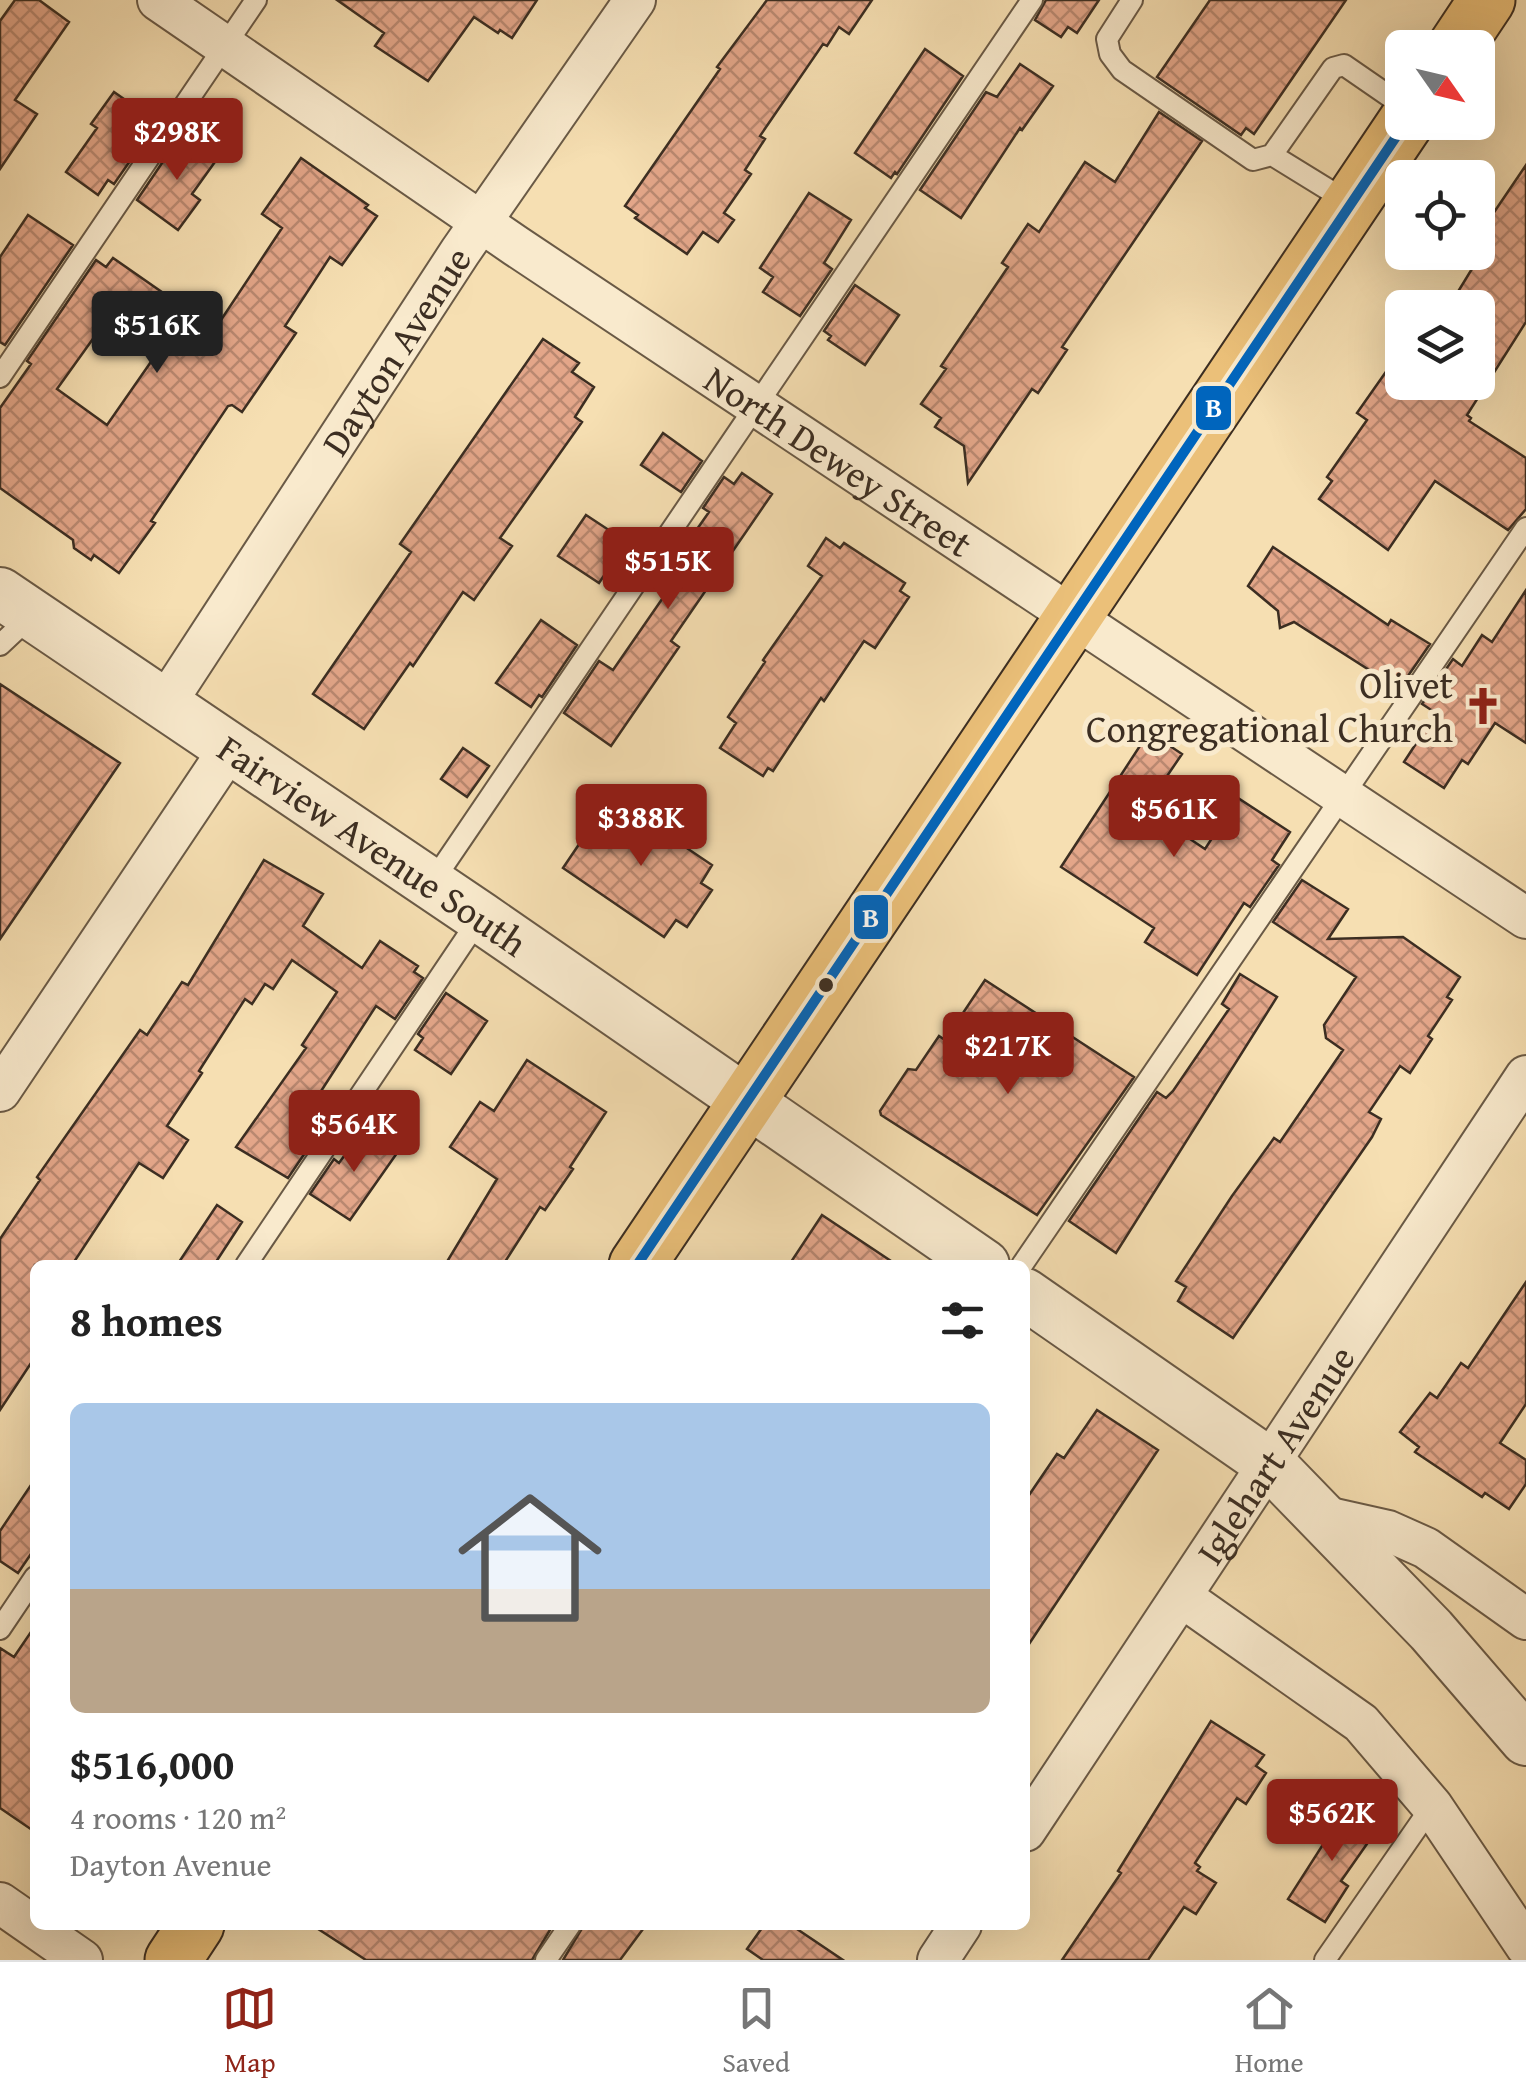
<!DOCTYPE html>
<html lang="en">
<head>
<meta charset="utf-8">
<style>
  :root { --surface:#fff; --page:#f2f2f2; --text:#222; --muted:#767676; --line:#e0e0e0; --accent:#8f2418 }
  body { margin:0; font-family:"Gentium Book Plus",serif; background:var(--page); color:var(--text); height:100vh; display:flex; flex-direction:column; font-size:38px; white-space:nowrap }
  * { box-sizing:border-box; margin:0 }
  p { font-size:32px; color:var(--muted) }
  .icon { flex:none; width:55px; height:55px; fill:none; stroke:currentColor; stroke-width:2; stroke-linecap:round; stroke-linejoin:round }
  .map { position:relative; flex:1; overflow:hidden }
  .drawer { position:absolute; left:30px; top:1260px; width:1000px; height:670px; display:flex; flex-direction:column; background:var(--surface); border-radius:15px; box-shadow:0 10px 40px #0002 }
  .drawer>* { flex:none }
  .needle { width:65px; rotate:124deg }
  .controls { position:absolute; left:1385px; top:30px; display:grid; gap:20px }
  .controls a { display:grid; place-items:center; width:110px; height:110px; border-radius:15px; background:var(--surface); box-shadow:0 10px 40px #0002; font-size:50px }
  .price { position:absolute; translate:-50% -85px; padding:0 22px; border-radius:10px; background:var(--accent); color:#fff; font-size:32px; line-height:65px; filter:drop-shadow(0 2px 5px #0008) }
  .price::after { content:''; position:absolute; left:50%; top:60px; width:30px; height:22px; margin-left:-15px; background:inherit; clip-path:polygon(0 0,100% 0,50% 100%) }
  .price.on { background:#222; color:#fff }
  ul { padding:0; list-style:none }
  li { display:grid; align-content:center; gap:20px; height:530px; padding:0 40px }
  li span { display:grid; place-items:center; height:310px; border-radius:15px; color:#555 }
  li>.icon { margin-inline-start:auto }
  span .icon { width:180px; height:180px; fill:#fffc; stroke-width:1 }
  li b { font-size:42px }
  h2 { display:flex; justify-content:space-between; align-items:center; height:120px; padding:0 40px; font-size:42px }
  .tabs { display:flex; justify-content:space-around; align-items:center; height:140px; border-top:2px solid var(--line); background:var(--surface); font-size:28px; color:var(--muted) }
  .tabs a { display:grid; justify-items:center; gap:5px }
  .tabs .on { color:var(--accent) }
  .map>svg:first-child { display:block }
  .building { fill:url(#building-cross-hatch); stroke:#3c2e22; stroke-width:2.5; fill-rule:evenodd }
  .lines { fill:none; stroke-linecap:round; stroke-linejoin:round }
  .service-casing { stroke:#6a5a46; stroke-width:24 }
  .minor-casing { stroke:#6a5a46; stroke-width:44 }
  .tertiary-casing { stroke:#6a5a46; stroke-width:54 }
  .primary-casing { stroke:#3c2e22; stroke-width:59 }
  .service { stroke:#f9eacd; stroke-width:20 }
  .minor { stroke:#f9eacd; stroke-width:40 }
  .tertiary { stroke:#f9eacd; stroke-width:50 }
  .primary { stroke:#ebc079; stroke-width:55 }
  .bus-1-casing { stroke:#f9eacd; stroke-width:18 }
  .bus-1 { stroke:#0065bd; stroke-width:10 }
  .bus-dot { fill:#3c2e22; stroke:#f9eacd; stroke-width:4 }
  .labels { text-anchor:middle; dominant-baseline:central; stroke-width:10; stroke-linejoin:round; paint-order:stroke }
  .street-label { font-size:38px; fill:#3c2e22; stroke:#f9eacd }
  .poi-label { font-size:38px; fill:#3c2e22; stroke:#f9eacd; text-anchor:end }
  .line-badge { stroke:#f9eacd; stroke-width:4 }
  .badge-label { font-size:28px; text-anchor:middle; font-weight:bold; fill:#fff }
</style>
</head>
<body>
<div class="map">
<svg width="1526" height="1960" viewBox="0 0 1526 1960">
  <defs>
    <pattern id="building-cross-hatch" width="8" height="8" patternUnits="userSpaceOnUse" patternTransform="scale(2.5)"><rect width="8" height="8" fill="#e3a689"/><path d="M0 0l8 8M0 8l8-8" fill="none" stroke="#b98870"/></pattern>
  </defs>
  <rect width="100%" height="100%" fill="#f6dfb2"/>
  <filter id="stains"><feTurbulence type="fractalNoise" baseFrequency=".002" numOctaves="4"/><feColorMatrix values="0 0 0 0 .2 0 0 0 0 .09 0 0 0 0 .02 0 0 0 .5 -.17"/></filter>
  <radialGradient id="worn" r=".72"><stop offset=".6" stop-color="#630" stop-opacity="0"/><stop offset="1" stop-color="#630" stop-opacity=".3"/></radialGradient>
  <path class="building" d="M15,0H39L69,22L15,100L37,114L0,169V21Z
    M337,0H537L512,38L500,30L498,33L474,17L428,81L375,46L384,33Z
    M767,0H872L849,34L839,27L827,46L823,44L760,136L765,139L745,170L751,174L724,213L734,220L718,242L703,232L687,254L635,218L638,215L625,206L720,69L717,67Z
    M1046,0H1099L1077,33L1068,27L1061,37L1035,20Z
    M1210,0H1346L1254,134L1246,128L1241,135L1157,77Z
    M925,49L963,76L897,174L895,172L891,178L855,153Z
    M1020,64L1053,86L1022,130L1020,128L961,218L920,190L986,92L997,97Z
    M114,92L157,122L114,184L108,180L98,195L66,172L97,128L91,124Z
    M1159,112L1202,141L1062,347L1067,350L1038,393L1032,389L968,483L964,446L935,427L941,418L921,404L946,369L941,366L1008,267L1002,263L1028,224L1039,232L1085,162L1115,182Z
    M186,137L217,159L192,194L200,200L178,230L137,200L179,138L184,141Z
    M301,158L368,205L365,208L377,216L342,265L330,257L285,326L296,333L242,412L232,405L228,406L151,521L155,523L119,573L94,555L91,560L74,548L73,540L0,488V408L31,364L27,361L96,260L106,267L113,258L215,329L282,228L262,214ZM105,322L155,356L107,425L57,389Z
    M1526,165V322L1467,415L1471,418L1469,421L1526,458V509L1508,530L1435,481L1388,550L1319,499L1332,481L1327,477L1367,420L1357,413L1390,366L1400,373L1402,370V382H1478V308H1448L1478,259L1469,252H1478V236Z
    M809,193L851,220L824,263L832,269L800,316L763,292L773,277L760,268Z
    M28,215L73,245L5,345L0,342V257Z
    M855,285L899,315L865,365L828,340L831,336L824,331Z
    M543,339L579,363L572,372L594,387L575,417L582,422L500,538L512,546L474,600L463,592L413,666L410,663L364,729L313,694L411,552L400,544Z
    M663,433L702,461L681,492L641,465Z
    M742,473L772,494L671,641L679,647L611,746L564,713L599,661L613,670L669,589L660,582L709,512L703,508L724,477L734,484Z
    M586,515L627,542L599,583L558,556Z
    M826,538L840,548L844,543L905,583L900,591L909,597L875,648L864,641L824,701L821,698L773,771L768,768L763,776L720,748L736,723L728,717L765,662L763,660L822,576L808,566Z
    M1273,547L1388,625L1391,620L1430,644L1399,689L1294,622L1280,628L1278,611L1248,586Z
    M1526,590V743L1495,723L1468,764L1462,760L1444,788L1404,762L1436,713L1422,704L1453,659L1462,666L1482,635L1492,642Z
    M541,620L577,645L542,697L539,695L531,707L496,683Z
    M0,684L120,763L0,939Z
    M1149,732L1182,754L1163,782L1175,789L1157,817L1205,849L1238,798L1290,832L1272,860L1279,865L1250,907L1244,903L1197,975L1145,942L1154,928L1061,867Z
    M463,748L489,766L467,797L441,779Z
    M611,797L712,865L701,883L712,890L687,927L676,920L664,937L563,868Z
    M264,860L323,894L303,926L362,968L380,941L418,966L414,972L423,978L395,1019L376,1006L294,1133L311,1144L288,1178L236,1147L306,1048L302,1045L337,992L292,960L273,989L265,984L252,1004L245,999L199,1071L202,1073L167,1126L188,1140L163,1178L139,1163L72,1265H35V1357L0,1410V1239L40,1180L37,1177L140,1030L147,1035L182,982L188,985Z
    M1302,880L1348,909L1328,939L1403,937L1460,977L1447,997L1452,1000L1428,1036L1432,1039L1410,1073L1400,1066L1369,1112L1381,1119L1372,1137L1233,1338L1178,1301L1186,1287L1176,1281L1232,1196L1274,1138L1280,1142L1343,1050L1326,1038L1324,1025L1356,977L1273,922Z
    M1240,974L1277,997L1116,1253L1069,1221L1157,1092L1166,1098L1173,1091L1229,1009L1222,1004Z
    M985,980L1134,1077L1037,1215L881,1115L880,1111L908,1069L916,1070L939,1036L945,1040Z
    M446,993L487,1021L451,1074L415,1050L423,1038L418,1034Z
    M527,1060L606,1112L570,1167L573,1169L545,1210L540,1207L503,1265H445L497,1179L450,1147L480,1102L494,1111Z
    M363,1130L397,1153L350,1220L310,1194L334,1159L339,1163Z
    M217,1205L242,1222L214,1265H177Z
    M822,1215L897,1265H789Z
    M1526,1282V1404L1500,1443L1526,1460V1484L1509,1509L1485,1493L1482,1497L1415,1452L1419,1447L1400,1432L1430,1393L1437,1398L1461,1363L1468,1368Z
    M1097,1410L1158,1450L1025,1650V1501L1057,1454L1064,1458Z
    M35,1479V1548L18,1573L0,1561V1531Z
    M35,1626V1832L0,1808V1648L14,1657Z
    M1211,1721L1264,1755L1256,1766L1266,1773L1246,1804L1237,1798L1195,1863L1200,1867L1197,1871L1216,1883L1196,1914L1184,1907L1148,1960H1062L1121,1873L1118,1871Z
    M1338,1805L1376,1831L1341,1881L1348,1886L1325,1922L1288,1899L1324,1843L1316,1838Z
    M312,1925H553L532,1960H366Z
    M584,1925H646L620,1960H563Z
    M764,1925H791L843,1960H763L747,1949Z"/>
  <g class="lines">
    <g class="service-casing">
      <path id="service" d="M1132,0L1107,39L1110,54L1122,70L1253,160L1272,155L1350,203
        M1272,155L1333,68L1344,65L1402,105
        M0,377L256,0
        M0,645L31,616
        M431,884L1032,0
        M246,1265L479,919
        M1022,1265L1526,528
        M0,1629L35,1577
        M546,1960L570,1925
        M1325,1960L1432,1806"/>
    </g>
    <g class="minor-casing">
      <g id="minor">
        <path id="s1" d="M158,0L516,246L1526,918"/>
        <path id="s2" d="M165,704L460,252L635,0"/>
        <path d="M0,1091L230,748"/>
        <path d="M1321,1516L1388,1531L1426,1548L1526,1619"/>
        <path d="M1182,1597L1361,1723L1432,1806L1526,1946"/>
        <path id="s3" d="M1025,1831L1526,1076"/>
        <path d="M0,1903L82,1960"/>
        <path d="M938,1960L961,1925"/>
      </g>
    </g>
    <g class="tertiary-casing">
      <g id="tertiary">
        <path id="s4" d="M0,593L480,917L984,1265"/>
        <path d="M1025,1294L1270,1464L1431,1630L1526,1740"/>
      </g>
    </g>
    <g class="primary-casing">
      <path id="primary" d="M1455,48L1487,0
        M637,1265L1406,122
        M173,1960L196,1925"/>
    </g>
    <use href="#service" class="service"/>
    <use href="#minor" class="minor"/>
    <use href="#tertiary" class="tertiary"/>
    <use href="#primary" class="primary"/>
    <g class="bus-1-casing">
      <path id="bus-1" d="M637,1265L1406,122"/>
    </g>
    <use href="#bus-1" class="bus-1"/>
  </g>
  <defs>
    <g id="church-bare" transform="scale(3)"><path d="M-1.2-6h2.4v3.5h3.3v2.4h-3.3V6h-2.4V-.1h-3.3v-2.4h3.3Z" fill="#8f2418" stroke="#f9eacd" stroke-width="2.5" paint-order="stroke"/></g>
  </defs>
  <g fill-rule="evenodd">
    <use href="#church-bare" x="1483" y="706"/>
  </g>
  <circle class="bus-dot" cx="826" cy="985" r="9"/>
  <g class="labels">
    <g class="street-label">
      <text stroke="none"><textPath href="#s2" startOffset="422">Dayton Avenue</textPath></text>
      <text stroke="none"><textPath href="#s1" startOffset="822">North Dewey Street</textPath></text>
      <text stroke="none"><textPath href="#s4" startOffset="450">Fairview Avenue South</textPath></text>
      <text stroke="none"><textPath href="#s3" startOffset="452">Iglehart Avenue</textPath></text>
    </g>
    <g class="poi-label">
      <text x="1453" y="684">Olivet<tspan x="1453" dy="44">Congregational Church</tspan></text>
    </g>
  </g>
  <g class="line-badge">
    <rect x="1194" y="384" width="39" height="48" rx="10" fill="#0065bd"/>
    <rect x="852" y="893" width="38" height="48" rx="10" fill="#0065bd"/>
  </g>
  <g class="badge-label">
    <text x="1214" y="417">B</text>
    <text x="871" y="927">B</text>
  </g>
  <rect width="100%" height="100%" filter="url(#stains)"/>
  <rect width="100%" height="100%" fill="url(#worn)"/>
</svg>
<div class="controls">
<a><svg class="needle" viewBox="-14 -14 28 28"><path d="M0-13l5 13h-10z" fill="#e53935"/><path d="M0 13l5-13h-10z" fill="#767676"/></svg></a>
<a><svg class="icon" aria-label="locate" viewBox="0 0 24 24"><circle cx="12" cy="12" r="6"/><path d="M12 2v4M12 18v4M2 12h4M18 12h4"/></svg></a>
<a><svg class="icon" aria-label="layers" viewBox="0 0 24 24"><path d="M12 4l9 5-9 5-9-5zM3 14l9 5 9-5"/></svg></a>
</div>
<b class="price" style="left:177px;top:183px">$298K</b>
<b class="price on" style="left:157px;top:376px">$516K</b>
<b class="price" style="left:668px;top:612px">$515K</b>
<b class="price" style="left:1174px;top:860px">$561K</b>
<b class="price" style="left:641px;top:869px">$388K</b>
<b class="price" style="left:1008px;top:1097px">$217K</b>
<b class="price" style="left:354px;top:1175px">$564K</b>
<b class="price" style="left:1332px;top:1864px">$562K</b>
<section class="drawer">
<h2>8 homes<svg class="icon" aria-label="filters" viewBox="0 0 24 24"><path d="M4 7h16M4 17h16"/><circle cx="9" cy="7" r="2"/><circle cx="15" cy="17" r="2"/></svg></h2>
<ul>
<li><span style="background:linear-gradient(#a9c7e8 60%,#b9a48a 0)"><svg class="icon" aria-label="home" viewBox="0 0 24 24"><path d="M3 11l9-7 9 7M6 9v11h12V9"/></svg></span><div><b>$516,000</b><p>4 rooms · 120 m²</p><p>Dayton Avenue</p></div></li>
</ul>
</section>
</div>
<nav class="tabs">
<a class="on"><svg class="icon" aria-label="map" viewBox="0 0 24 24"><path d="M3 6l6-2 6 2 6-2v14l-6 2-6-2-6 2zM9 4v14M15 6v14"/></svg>Map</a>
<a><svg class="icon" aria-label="saved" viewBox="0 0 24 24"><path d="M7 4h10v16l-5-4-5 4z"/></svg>Saved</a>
<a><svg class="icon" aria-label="home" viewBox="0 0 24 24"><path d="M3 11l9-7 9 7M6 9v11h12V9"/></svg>Home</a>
</nav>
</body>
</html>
